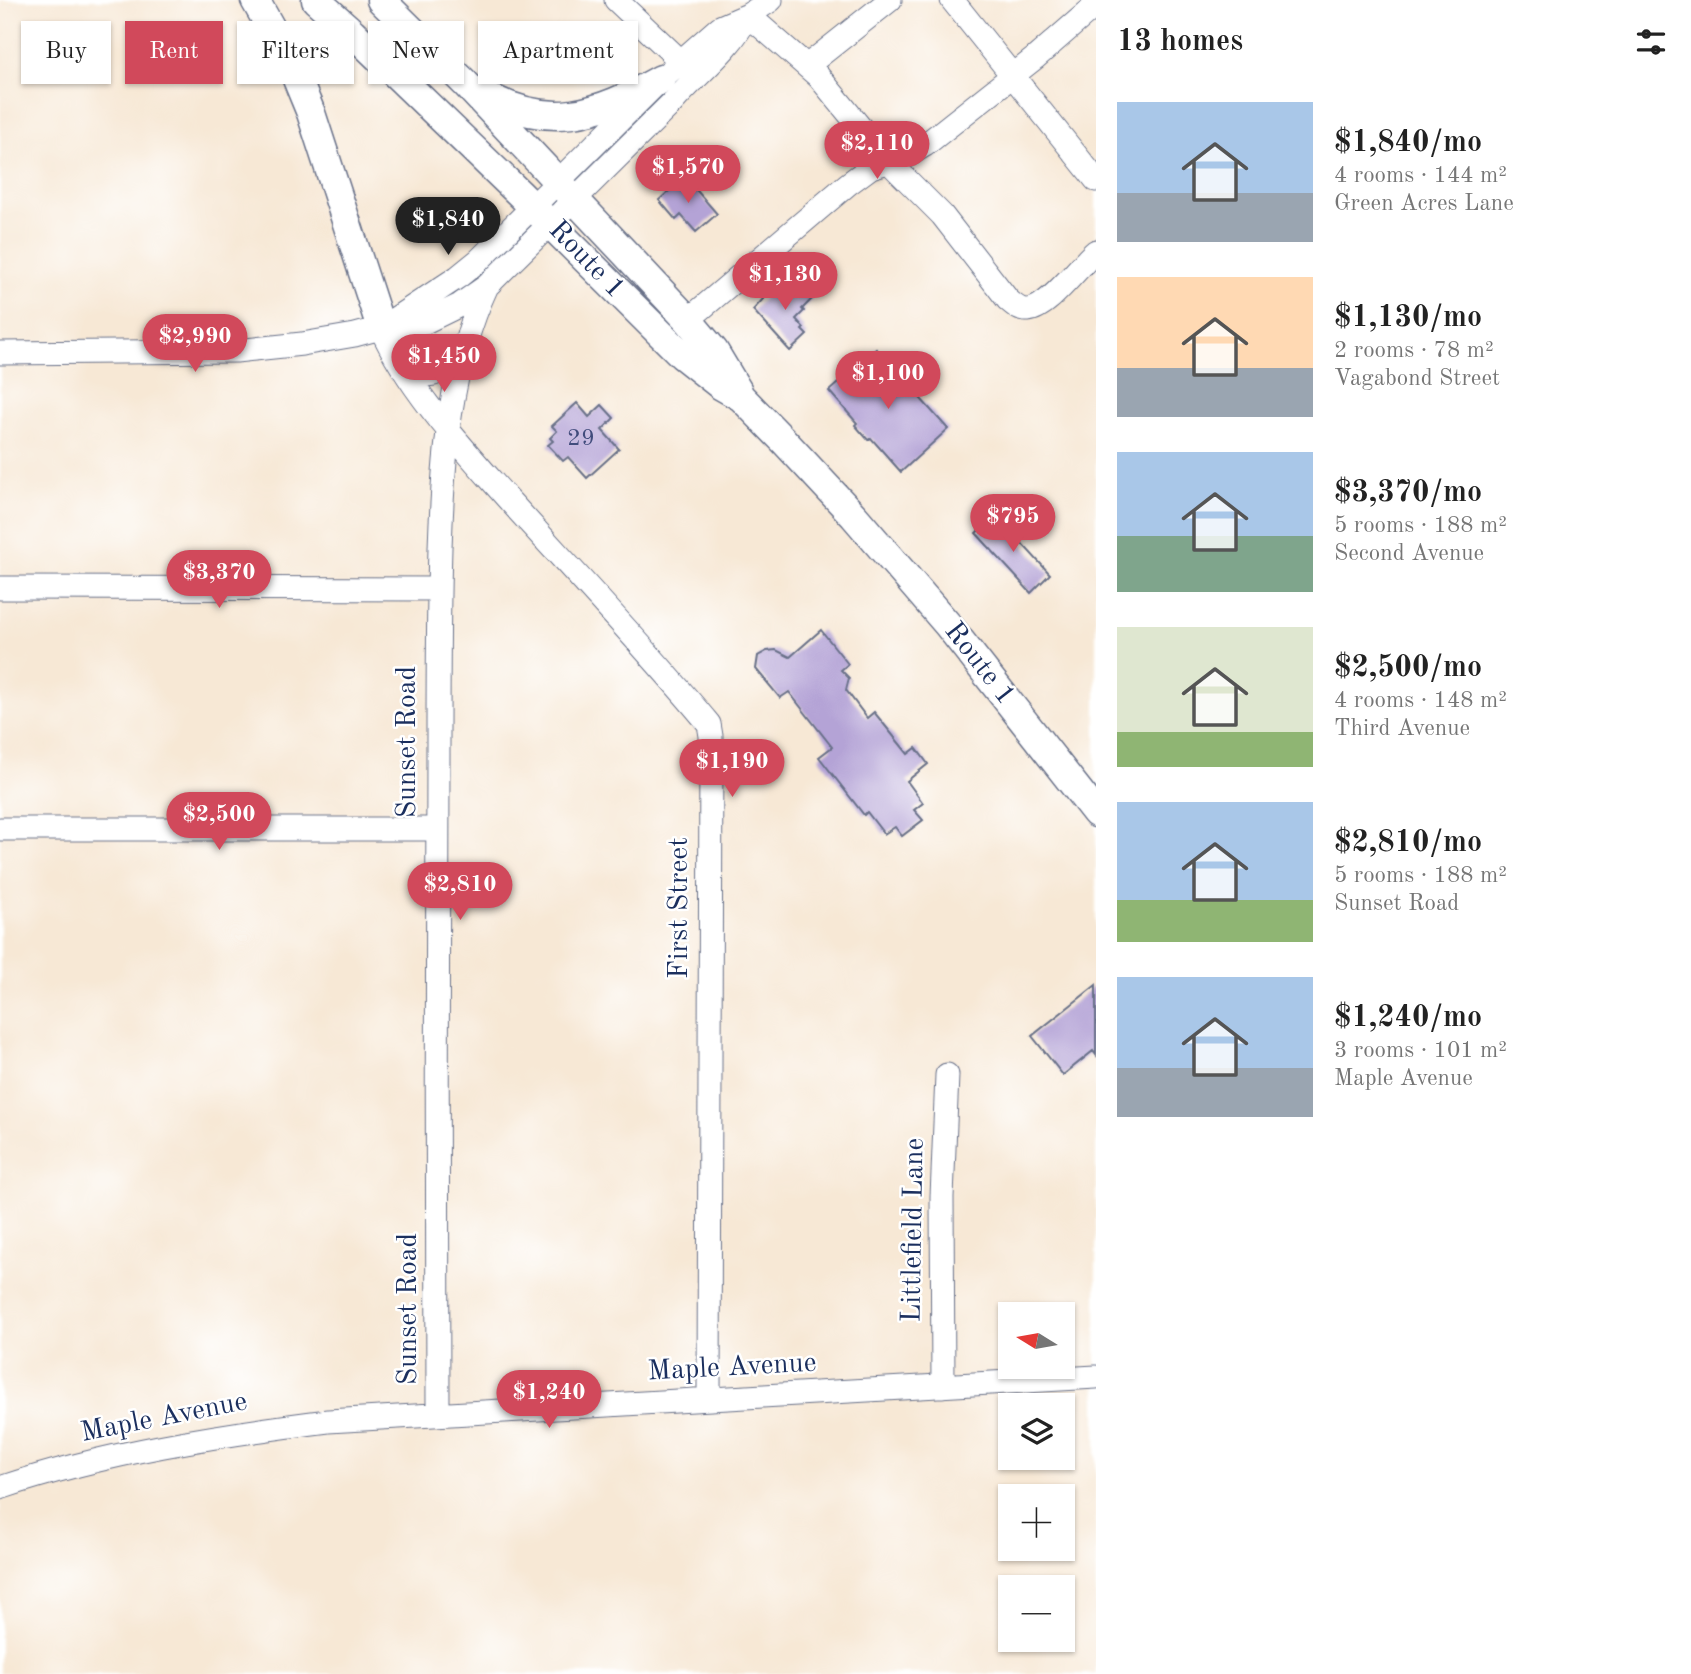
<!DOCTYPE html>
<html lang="en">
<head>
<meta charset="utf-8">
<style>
  :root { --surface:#fff; --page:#f6f6f6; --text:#222; --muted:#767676; --accent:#d1495b }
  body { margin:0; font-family:"Old Standard TT",serif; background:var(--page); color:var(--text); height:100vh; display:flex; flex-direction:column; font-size:26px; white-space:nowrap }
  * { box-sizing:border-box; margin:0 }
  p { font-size:23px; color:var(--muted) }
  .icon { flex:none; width:38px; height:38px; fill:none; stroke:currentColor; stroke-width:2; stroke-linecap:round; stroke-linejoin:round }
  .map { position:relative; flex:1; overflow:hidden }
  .side { display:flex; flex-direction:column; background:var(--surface); width:595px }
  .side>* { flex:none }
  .banner { position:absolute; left:21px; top:21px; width:665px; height:63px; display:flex; gap:14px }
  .needle { width:46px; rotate:281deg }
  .buttons { position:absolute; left:998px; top:1302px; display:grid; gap:14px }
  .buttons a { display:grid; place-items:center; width:77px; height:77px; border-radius:0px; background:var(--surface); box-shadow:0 2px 5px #0004; font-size:35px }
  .price { position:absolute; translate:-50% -60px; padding:0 16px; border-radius:24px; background:var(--accent); color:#fff; font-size:23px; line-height:46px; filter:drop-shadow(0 2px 4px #0008) }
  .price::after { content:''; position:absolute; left:50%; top:42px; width:21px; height:16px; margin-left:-10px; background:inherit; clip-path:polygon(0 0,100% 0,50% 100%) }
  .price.active { background:#222; color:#fff }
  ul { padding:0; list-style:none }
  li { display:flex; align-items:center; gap:21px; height:175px; padding:0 21px }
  li span { display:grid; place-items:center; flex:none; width:196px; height:140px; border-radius:0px; color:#555 }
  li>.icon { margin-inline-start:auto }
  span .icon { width:84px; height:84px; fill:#fffc; stroke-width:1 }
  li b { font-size:30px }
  h2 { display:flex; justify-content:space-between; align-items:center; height:84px; padding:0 21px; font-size:30px }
  .tag { padding:0 24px; border-radius:0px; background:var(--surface); box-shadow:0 2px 5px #0004; font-size:24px; line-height:63px }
  .tag.active { background:var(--accent); color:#fff }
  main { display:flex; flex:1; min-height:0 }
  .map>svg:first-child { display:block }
  .building { fill:#b4a3d6 }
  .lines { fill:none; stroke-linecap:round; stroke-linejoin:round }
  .minor-casing { stroke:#687088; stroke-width:25 }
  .major-casing { stroke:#687088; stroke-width:31 }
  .minor { stroke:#fff; stroke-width:23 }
  .major { stroke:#fff; stroke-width:28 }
  .labels { text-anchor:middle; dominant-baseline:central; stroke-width:5; stroke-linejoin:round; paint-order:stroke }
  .number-label { font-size:24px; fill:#414c7c }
  .street-label { font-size:28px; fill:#1b2f5e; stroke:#fff }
</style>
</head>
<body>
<main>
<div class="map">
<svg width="1096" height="1674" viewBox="0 0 1096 1674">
  <rect width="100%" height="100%" fill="#fff"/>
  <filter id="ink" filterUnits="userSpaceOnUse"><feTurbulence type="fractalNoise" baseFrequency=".0143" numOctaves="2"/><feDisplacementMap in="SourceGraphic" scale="14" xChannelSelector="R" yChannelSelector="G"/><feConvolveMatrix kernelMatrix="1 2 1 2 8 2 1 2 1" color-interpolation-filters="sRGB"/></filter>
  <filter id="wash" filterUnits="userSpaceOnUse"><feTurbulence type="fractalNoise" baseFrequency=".00686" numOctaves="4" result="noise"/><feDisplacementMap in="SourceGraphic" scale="28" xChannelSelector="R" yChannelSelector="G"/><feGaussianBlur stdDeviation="1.57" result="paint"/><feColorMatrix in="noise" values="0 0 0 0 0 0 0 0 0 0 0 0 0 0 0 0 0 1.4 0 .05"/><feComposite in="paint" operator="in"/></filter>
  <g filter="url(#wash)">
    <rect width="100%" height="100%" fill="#f7e8d5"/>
    <g id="blocks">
      <path class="building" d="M685,177L717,214L696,232L681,215L676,220L659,200Z
        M790,275L812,299L802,309L804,311L796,319L804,328L802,330L807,335L790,351L753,310L776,285L778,287Z
        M876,349L948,429L901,472L871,438L868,440L855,425L857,423L829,391Z
        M577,403L589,417L602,405L614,418L602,430L619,449L587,478L568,457L563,461L548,445L553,441L550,438L557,431L552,426Z
        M996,515L1050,574L1031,593L976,533Z
        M821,630L848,664L841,670L849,678L846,690L867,718L874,712L908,754L916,748L928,764L907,781L923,803L914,810L923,820L902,836L895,827L884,834L867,812L864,815L819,757L832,747L789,692L780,698L756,669L758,656L767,651L776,650L790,657Z
        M1096,985V1055L1093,1051L1063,1075L1032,1036Z"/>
    </g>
  </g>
  <g filter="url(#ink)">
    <use href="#blocks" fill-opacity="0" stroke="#687088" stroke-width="2"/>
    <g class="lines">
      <g class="minor-casing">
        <path id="minor" d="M616,0L691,71
          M952,0L1096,180
          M748,15L819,77L887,160L942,215L1008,300C1014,305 1020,311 1028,310C1049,308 1079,265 1096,251
          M808,65L890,0
          M688,320L848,184L871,167L905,157L925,145L1035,58L1096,5
          M381,328C408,389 463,448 507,498C575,573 644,646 709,724L711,736L709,1399
          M381,328L458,277L479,260L661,79L720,27L748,15L771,0
          M0,353L236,351L302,344L355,335L381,328L394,329L419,325L460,305L487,286L673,102C698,73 730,51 748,15
          M409,377L434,374L462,358
          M0,588L439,589
          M0,829H437
          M943,1386L942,1197L947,1075
          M438,1414C438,1194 436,973 438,753C438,685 438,616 440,548C443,460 449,367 487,286
          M0,1488C107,1452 217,1435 328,1421L1096,1377"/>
      </g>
      <g class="major-casing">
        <path id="major" d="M255,0L290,62L311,113L381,328
          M316,0L352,32L519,193L682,355L720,385L741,397L784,441L854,516L948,625L1096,813
          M381,0L465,83L688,320L714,351L738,391
          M480,92C549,132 596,115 661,79"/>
      </g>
      <use href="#minor" class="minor"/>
      <use href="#major" class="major"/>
    </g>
  </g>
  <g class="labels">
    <g class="number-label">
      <text x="581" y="439">29</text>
    </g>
    <g class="street-label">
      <text transform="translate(586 260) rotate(46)">Route 1</text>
      <text transform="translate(979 664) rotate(52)">Route 1</text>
      <text transform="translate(408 742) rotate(-90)">Sunset Road</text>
      <text transform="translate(680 908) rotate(-90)">First Street</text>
      <text transform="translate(914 1230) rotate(-89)">Littlefield Lane</text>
      <text transform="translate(409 1309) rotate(-90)">Sunset Road</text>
      <text transform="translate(732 1368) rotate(-3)">Maple Avenue</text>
      <text transform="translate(164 1418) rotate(-11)">Maple Avenue</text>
    </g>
  </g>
</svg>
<div class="buttons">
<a><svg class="needle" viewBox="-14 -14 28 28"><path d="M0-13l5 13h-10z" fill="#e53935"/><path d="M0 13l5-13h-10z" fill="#767676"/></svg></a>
<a><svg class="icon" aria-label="layers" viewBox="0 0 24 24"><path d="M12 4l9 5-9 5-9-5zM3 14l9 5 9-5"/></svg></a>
<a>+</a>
<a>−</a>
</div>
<b class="price" style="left:877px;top:181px">$2,110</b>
<b class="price" style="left:688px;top:205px">$1,570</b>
<b class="price active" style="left:448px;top:257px">$1,840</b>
<b class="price" style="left:785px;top:312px">$1,130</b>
<b class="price" style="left:195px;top:374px">$2,990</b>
<b class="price" style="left:444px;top:394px">$1,450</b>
<b class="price" style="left:888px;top:411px">$1,100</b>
<b class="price" style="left:1013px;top:554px">$795</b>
<b class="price" style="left:219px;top:610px">$3,370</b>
<b class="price" style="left:732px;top:799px">$1,190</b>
<b class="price" style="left:219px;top:852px">$2,500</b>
<b class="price" style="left:460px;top:922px">$2,810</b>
<b class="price" style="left:549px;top:1430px">$1,240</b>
<div class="banner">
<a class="tag">Buy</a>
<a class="tag active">Rent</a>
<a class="tag">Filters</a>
<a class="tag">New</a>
<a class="tag">Apartment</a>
</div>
</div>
<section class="side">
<h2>13 homes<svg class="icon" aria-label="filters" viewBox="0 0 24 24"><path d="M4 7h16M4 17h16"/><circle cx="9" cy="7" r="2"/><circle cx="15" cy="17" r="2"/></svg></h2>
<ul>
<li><span style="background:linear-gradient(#a9c7e8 65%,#9aa5b1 0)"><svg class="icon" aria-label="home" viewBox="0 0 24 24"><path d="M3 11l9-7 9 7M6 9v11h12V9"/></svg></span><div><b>$1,840/mo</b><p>4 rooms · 144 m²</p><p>Green Acres Lane</p></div></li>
<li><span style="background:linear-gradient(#ffd9b3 65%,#9aa5b1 0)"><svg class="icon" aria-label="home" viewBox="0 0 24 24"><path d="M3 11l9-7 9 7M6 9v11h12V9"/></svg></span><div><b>$1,130/mo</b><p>2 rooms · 78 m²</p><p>Vagabond Street</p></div></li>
<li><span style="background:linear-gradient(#a9c7e8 60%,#7fa58c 0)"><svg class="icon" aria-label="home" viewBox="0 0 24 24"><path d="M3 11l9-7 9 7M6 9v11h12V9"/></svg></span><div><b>$3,370/mo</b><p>5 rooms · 188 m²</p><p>Second Avenue</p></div></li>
<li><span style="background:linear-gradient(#dfe7d0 75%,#8fb573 0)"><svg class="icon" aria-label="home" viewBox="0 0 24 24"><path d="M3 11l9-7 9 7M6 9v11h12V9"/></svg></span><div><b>$2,500/mo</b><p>4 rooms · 148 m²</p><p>Third Avenue</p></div></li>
<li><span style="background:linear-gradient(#a9c7e8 70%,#8fb573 0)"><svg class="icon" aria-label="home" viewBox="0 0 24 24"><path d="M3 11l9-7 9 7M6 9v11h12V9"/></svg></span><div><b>$2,810/mo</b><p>5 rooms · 188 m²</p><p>Sunset Road</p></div></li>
<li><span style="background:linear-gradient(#a9c7e8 65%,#9aa5b1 0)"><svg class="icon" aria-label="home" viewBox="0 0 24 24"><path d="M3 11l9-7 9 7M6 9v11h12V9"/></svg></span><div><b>$1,240/mo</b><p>3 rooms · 101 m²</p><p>Maple Avenue</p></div></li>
</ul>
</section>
</main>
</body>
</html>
